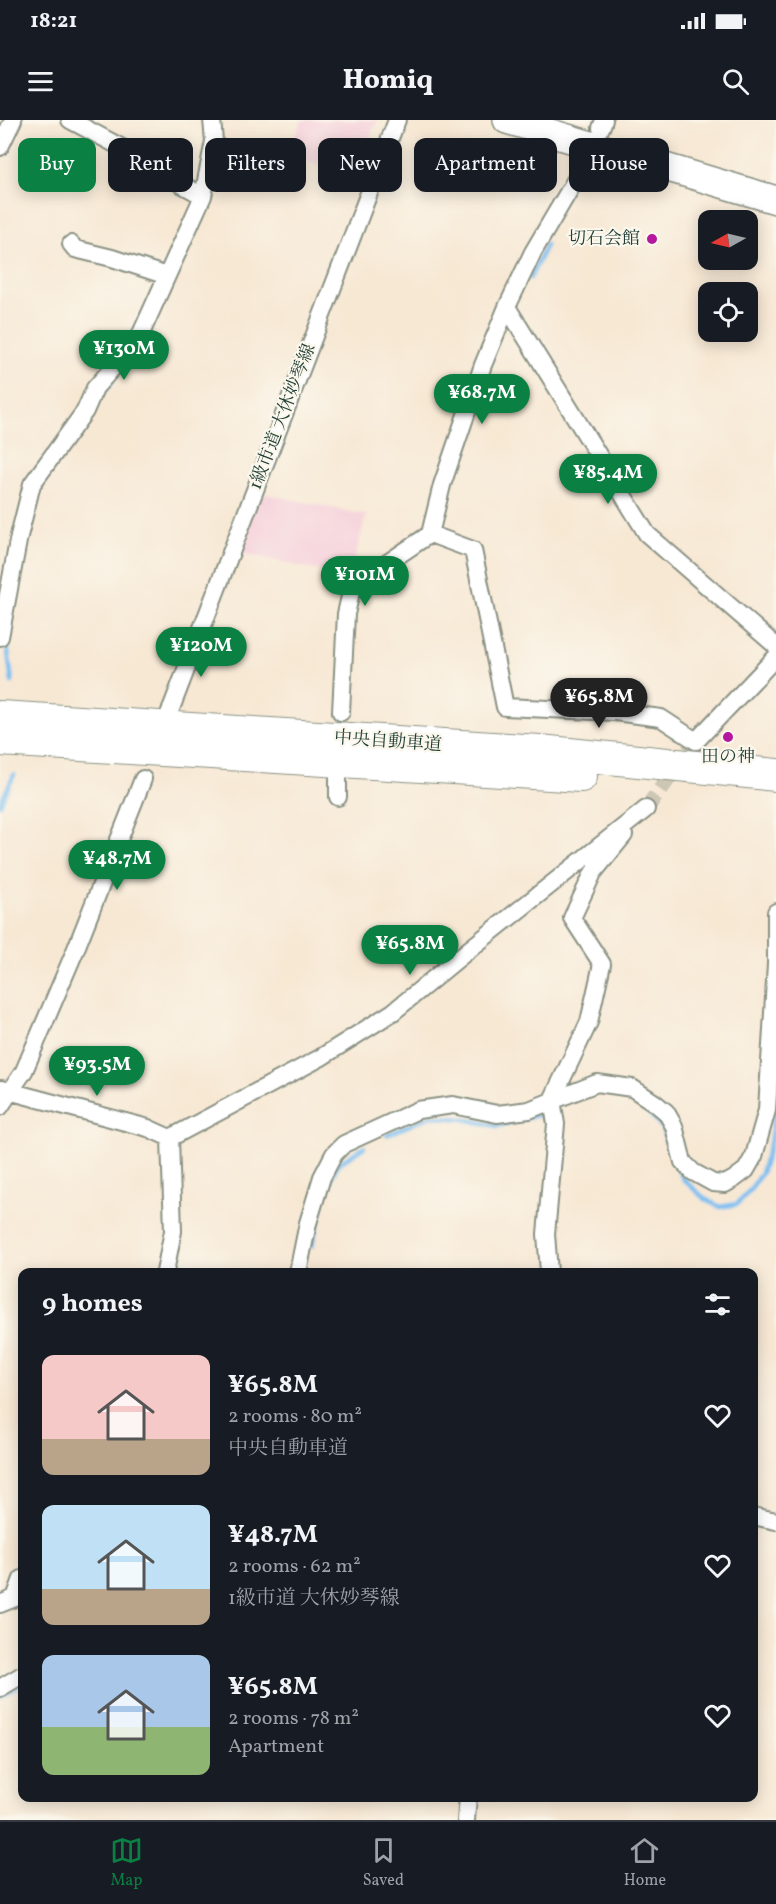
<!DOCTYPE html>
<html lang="en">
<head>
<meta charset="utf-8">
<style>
  :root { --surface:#171b24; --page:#242831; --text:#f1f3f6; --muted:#9ea1a6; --line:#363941; --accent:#0b8043 }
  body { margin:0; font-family:Vollkorn,"Noto Serif JP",serif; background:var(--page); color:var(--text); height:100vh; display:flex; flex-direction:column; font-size:22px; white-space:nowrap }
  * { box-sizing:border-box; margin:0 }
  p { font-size:20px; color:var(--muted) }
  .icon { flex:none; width:33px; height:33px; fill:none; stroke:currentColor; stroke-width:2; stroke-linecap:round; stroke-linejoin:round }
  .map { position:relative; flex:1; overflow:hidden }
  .panel { position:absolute; left:18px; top:1148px; width:740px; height:534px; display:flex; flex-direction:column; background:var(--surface); border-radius:12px; box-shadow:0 3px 15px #0003 }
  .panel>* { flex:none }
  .banner { position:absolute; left:18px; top:18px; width:741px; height:54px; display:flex; gap:12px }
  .needle { width:39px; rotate:262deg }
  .controls { position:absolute; left:698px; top:90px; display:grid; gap:12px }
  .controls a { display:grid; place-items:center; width:60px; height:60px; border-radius:12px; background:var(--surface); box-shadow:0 3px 15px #0003; font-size:30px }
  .price { position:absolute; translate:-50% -51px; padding:0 14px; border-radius:21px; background:var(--accent); color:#fff; font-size:20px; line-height:39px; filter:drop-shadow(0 2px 3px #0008) }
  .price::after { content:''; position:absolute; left:50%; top:36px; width:18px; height:14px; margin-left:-9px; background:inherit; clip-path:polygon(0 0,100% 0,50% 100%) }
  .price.selected { background:#222; color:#fff }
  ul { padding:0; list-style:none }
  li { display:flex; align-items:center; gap:18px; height:150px; padding:0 24px }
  li span { display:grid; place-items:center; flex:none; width:168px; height:120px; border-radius:12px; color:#555 }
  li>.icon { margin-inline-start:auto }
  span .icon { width:72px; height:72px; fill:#fffc; stroke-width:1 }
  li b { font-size:26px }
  h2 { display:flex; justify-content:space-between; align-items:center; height:72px; padding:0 24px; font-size:26px }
  .chip { padding:0 21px; border-radius:12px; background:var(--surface); box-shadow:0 3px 15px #0003; font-size:21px; line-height:54px }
  .chip.selected { background:var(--accent); color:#fff }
  .status { display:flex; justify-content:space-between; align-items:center; height:42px; padding:0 30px; background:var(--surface); direction:ltr }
  .status svg { height:16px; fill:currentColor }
  header { display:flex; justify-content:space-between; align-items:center; height:78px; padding:0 24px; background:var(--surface); font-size:27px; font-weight:800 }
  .dock { display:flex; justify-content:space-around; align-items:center; height:84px; border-top:2px solid var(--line); background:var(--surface); font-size:16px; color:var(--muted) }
  .dock a { display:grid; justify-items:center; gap:3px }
  .dock .selected { color:var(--accent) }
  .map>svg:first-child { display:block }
  .built { fill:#f5cfda }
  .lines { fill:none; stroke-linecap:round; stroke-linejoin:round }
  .stream { stroke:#7bbff2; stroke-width:4.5 }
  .minor-tunnel { stroke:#ccc6b4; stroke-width:16; stroke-dasharray:16 8; stroke-linecap:butt }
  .minor-casing { stroke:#8b9284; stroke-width:20 }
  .primary-casing { stroke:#8b9284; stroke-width:30 }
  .motorway-casing { stroke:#8b9284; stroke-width:34 }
  .minor { stroke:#fff; stroke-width:16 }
  .primary { stroke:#fff; stroke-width:27 }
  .motorway { stroke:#fff; stroke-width:32 }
  .poi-dot { fill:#b5179e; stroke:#fbf7ec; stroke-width:2 }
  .labels { text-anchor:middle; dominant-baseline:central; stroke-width:4.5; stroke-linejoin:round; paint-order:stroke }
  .poi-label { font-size:18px; fill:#1f3d34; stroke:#fbf7ec; text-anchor:end }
  .street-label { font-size:18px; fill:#1f3d34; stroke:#fbf7ec }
</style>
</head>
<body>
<div class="status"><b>18:21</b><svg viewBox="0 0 49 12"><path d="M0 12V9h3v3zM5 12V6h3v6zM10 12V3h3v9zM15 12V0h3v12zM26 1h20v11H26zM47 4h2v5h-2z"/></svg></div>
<header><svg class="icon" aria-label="menu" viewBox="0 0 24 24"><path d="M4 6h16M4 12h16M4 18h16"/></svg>Homiq<svg class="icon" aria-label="search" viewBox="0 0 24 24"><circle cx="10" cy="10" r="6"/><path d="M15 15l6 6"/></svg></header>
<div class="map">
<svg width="776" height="1700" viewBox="0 0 776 1700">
  <rect width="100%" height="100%" fill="#fbf7ec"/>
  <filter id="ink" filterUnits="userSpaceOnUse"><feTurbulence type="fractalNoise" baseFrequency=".0167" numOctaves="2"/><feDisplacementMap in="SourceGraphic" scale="12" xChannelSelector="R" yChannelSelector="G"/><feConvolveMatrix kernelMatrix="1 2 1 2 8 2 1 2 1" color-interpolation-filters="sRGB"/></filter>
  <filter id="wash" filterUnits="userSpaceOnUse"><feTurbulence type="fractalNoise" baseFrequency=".008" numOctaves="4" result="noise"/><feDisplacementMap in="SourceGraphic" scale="24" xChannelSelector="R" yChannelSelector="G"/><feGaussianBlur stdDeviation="1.35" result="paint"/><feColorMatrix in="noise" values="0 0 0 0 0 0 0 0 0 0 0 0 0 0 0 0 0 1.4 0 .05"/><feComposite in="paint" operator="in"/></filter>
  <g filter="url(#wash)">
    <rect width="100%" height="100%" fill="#f7e8d4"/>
    <path class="built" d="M302,0H377L355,56L302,40V37L290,28Z
      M261,373L366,395L350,458L238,432Z"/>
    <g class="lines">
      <path class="stream" d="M530,158L546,125
        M97,281L112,261
        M6,517L12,562
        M0,684L14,655
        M619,974L646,989L662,1008L671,1034L683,1059L705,1079L720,1087L737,1084L750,1070L761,1053L770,1024L776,982
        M387,1015L431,996L464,999L497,1006L545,993
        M326,1071L338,1044L364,1027
        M312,1126L322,1085
        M0,1576L22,1565"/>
    </g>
  </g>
  <g filter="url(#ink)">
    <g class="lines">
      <path class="minor-tunnel" d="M646,689L696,621"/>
      <g class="minor-casing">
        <path id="minor" d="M70,0L128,31L161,53L203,76
          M601,8L604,0
          M0,27L13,0
          M71,124L75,129L112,138L167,156
          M507,187L647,414L776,526
          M430,414L473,430L505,587L615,592L661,598L696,621L776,537
          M0,517L19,416L32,364L85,291L95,268L139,218L203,76L214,21L212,0
          M341,592L346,494L351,472L357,465L365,458L430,414L442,365L483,245L507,187L533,132L596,25
          M169,594L397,0
          M338,677V657
          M1,969L148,1008L170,1018
          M0,987L24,951L75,831L143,659
          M170,1018L320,938L393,892L466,832L646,689
          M165,1152L173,1111L170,1018
          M298,1152L308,1103L322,1057L334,1034L344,1024L418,990L453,985L497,994L529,990L597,963L632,968L655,983L666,992L674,1006L683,1042L693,1052L713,1063L725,1064L734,1059L746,1050L754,1036L767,990L776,844V792
          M549,1152L546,1114L556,1004L552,980L589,902L602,844L572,798L593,753L624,715
          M753,1396L776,1401
          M0,1484L15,1478L22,1459
          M0,1568L22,1555
          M466,1700L468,1677"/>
      </g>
      <g class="primary-casing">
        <path id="primary" d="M507,0L776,80"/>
      </g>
      <g class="motorway-casing">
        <path id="motorway" d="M0,597L540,631L776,655
          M0,620L581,656"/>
      </g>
      <use href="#minor" class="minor"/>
      <use href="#primary" class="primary"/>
      <use href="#motorway" class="motorway"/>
    </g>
  </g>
  <g class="poi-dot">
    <circle cx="652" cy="119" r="6"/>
    <circle cx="728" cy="617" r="6"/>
  </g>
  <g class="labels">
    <g class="poi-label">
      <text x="640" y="119">切石会館</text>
      <text x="728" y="637" text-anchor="middle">田の神</text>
    </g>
    <g class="street-label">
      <text transform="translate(283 297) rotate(-69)">1級市道 大休妙琴線</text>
      <text transform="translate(388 622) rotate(4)">中央自動車道</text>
    </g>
  </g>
</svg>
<div class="controls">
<a><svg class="needle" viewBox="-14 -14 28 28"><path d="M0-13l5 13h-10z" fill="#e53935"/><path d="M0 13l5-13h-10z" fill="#9ea1a6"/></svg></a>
<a><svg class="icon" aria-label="locate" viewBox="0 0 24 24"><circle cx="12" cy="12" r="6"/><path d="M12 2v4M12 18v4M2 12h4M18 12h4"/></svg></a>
</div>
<b class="price" style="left:124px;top:261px">¥130M</b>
<b class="price" style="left:482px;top:305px">¥68.7M</b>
<b class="price" style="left:608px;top:385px">¥85.4M</b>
<b class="price" style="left:365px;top:487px">¥101M</b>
<b class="price" style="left:201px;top:558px">¥120M</b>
<b class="price selected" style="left:599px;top:609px">¥65.8M</b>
<b class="price" style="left:117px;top:771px">¥48.7M</b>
<b class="price" style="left:410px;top:856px">¥65.8M</b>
<b class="price" style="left:97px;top:977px">¥93.5M</b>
<div class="banner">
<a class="chip selected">Buy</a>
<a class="chip">Rent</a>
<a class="chip">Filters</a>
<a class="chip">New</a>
<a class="chip">Apartment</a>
<a class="chip">House</a>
</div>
<section class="panel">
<h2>9 homes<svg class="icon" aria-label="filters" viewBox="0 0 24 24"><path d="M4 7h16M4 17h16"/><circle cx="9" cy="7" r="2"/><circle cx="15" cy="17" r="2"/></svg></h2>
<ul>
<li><span style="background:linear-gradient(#f6c9c9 70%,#b9a48a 0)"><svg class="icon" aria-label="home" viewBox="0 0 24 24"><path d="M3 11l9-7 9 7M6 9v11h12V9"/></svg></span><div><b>¥65.8M</b><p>2 rooms · 80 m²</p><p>中央自動車道</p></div><svg class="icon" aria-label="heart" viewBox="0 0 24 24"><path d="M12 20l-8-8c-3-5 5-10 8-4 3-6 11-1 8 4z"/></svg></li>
<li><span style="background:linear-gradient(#bfe0f5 70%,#b9a48a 0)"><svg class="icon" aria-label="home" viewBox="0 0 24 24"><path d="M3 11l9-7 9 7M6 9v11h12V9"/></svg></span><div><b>¥48.7M</b><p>2 rooms · 62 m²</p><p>1級市道 大休妙琴線</p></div><svg class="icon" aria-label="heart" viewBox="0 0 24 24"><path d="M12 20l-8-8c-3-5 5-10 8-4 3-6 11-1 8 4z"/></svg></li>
<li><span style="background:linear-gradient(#a9c7e8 60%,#8fb573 0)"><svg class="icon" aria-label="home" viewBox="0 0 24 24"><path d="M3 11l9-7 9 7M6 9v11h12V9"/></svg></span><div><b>¥65.8M</b><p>2 rooms · 78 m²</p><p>Apartment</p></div><svg class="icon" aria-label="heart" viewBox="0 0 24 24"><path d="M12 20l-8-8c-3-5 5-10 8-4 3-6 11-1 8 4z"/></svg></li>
</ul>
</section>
</div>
<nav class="dock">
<a class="selected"><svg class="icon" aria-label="map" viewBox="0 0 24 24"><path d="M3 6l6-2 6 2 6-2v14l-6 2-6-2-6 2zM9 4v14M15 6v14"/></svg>Map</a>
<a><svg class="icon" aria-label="saved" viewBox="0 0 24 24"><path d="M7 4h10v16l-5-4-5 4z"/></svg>Saved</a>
<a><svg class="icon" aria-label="home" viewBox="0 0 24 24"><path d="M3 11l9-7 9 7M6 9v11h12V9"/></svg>Home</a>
</nav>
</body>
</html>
